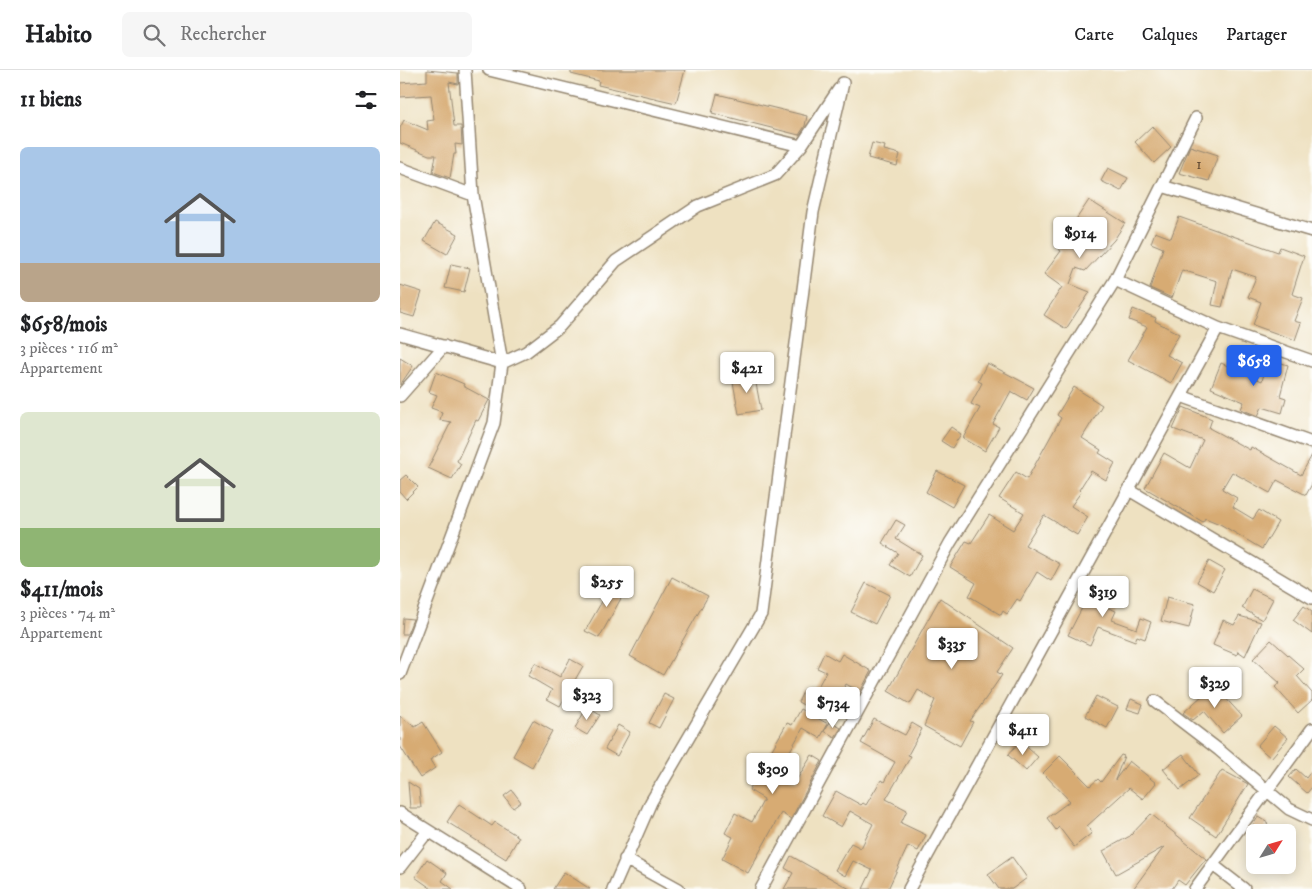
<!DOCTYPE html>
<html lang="fr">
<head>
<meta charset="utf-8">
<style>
  :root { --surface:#fff; --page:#f6f6f6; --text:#202124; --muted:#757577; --line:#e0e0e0; --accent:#2563eb }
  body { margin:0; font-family:"IM FELL DW Pica",serif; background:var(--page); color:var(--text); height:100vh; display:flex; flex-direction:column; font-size:19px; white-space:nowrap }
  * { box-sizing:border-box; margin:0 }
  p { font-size:16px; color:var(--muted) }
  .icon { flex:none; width:28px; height:28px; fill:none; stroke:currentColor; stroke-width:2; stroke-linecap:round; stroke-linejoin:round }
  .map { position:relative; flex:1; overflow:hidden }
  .sheet { display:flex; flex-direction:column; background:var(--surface); width:400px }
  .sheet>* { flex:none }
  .needle { width:32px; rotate:53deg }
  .tools { position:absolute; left:846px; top:754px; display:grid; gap:10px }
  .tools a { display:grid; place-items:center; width:50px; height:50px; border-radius:8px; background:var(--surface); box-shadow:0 2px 12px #0003; font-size:25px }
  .price { position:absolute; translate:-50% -42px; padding:0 11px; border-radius:5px; background:#fff; color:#222; font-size:16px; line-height:32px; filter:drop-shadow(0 1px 2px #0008) }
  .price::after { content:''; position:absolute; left:50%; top:30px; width:15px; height:11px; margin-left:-8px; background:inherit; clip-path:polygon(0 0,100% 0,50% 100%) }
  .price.selected { background:var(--accent); color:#fff }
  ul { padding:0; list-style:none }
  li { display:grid; align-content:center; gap:10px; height:265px; padding:0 20px }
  li span { display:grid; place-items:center; height:155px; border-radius:8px; color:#555 }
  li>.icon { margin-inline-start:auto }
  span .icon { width:90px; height:90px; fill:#fffc; stroke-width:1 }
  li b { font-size:21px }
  h2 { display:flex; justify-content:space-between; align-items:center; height:60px; padding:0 20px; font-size:21px }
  header { display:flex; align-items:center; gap:30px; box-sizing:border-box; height:70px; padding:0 25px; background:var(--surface); border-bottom:1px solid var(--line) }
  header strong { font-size:24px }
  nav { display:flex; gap:28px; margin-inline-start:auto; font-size:18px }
  .search { width:350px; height:45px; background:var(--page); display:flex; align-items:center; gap:12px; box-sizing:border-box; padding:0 18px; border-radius:8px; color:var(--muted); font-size:19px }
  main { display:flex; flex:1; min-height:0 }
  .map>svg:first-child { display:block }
  .building { fill:#d7ab73 }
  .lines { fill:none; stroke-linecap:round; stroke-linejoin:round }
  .minor-casing { stroke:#948670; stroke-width:14 }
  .minor { stroke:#fff; stroke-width:11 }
  .labels { text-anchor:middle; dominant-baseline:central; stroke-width:4.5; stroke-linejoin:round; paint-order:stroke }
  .number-label { font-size:15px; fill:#624a33 }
</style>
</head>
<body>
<header>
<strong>Habito</strong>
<div class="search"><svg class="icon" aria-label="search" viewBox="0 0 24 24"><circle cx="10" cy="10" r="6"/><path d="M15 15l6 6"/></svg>Rechercher</div>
<nav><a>Carte</a><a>Calques</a><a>Partager</a></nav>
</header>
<main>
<section class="sheet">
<h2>11 biens<svg class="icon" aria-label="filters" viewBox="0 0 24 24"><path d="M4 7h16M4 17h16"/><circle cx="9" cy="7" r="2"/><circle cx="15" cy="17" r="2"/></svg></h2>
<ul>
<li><span style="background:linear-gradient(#a9c7e8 75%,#b9a48a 0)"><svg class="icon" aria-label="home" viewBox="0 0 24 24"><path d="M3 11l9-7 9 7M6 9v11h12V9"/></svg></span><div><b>$658/mois</b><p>3 pièces · 116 m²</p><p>Appartement</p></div></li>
<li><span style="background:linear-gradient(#dfe7d0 75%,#8fb573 0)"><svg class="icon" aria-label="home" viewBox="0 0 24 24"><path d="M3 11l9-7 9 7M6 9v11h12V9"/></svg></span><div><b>$411/mois</b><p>3 pièces · 74 m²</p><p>Appartement</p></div></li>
</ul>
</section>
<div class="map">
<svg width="912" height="819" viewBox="0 0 912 819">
  <rect width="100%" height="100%" fill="#fdfcf7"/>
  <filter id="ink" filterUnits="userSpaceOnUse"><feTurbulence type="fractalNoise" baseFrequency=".02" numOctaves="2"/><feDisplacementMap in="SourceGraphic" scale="10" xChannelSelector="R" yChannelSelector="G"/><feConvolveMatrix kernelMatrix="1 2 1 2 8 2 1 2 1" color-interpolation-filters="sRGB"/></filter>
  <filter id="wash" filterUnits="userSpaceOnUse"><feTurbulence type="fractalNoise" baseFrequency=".0096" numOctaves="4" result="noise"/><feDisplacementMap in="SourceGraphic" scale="20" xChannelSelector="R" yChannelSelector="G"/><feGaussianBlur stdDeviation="1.12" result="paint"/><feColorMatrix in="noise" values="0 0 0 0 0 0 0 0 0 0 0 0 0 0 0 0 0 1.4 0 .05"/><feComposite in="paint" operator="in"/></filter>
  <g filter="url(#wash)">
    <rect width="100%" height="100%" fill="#eee1c1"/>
    <g id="blocks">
      <path class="building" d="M27,0L58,3V14L49,12L54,56H61L62,75L55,74L56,84H54L50,108L33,102L36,85H29L0,73V58L4,50L28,60L27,51L34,50L31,25L0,27V13L27,11Z
        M171,0H285L276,33L198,15L199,11L171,4Z
        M317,24L407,46L405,56L399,65L312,43Z
        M752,56L771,77L754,93L735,72Z
        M472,73L485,76L484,80L500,84L497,96L468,88Z
        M790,76L818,85L809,111L779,103Z
        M708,98L728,108L721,121L701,111Z
        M689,130L725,153L714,170L685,201L676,198L670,214L690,222L666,259L644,245L662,217L644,204L661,181L657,178Z
        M779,147L878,182L880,177L904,186L892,224L903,228L894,251L901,253L895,270L853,255L861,232L848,227L856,207L832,199L822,237L812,235L817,211L782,200L772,228L750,218L763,178L751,173L755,162L771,168Z
        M35,152L58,164L47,184L24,171Z
        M51,194L70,198L64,222L45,218Z
        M0,215L22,222L14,247L0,243Z
        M733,239L756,248L755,251L779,264L767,285L782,293L771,313L728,290L747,257L729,250Z
        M0,288L13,296L0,315Z
        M868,289L888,295L880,326L886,328L882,343L862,337L858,346L841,339L844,332L811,318L821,293L862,311Z
        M587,293L634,318L627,330L611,321L593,354L599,357L585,381L563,368L580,338L571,334L582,313L578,311Z
        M36,302L64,314L63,316L89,330L78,351L76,350L57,391L61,394L52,409L28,398L51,352L40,350L42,342L31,338L37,325L29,322Z
        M354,303L361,340L339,344L332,307Z
        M674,317L702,335L682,368L701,380L699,383L715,393L706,410L691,401L679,420L681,422L671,436L688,447L677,465L644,445L625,475L660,494L651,511L637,502L620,531L617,529L607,544L603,541L601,545L569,526L576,513L550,497L566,471L571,473L589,445L613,460L624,443L599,428L616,402L627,409L661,348L657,345Z
        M783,337L812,349L809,358L850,380L851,377L901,405L912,385V414L906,425L877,410L870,423L832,402L822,419L837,428L833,437L853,449L859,440L878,452L862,479L820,454L805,448L803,452L745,418L764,383L790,398L803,370L773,359Z
        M551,357L561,364L552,378L541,371Z
        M537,401L564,415L552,437L526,422Z
        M6,405L18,417L6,429L0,422V410Z
        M496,450L505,455L496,469L522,485L510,507L490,495L498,483L482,473Z
        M809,491L825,500L813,521L797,512Z
        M216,507L229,514L199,568L185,561Z
        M272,507L308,526L263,605L230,586Z
        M696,511L715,521L706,537L716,541L712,550L737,559L741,548L751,552L745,569L737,566L735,571L698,557L690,575L668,565Z
        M466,513L490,525L475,554L451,542Z
        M852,519L873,529L862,550L842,538Z
        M767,527L795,534L789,558L761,551Z
        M540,528L613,578L597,602L602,605L570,651L573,652L560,676L524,656L535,630L518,620L510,634L488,621Z
        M904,536L912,542V564L893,550Z
        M839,546L861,552L845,586L838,581L837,585L813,575L823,550L834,555Z
        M3,548L13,549L7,564H2Z
        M871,570L904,599L897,606L912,623V630L898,643L875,617L880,613L853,589Z
        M424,583L438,591L442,584L471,601L460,622L446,614L435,634L415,622L426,602L417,598Z
        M170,589L183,596L160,636L147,629L152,620L128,606L135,593L160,607Z
        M814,615H818L823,621L821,623L842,646L823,663L804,641L793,650L783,643Z
        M404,620L415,625L409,638L398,632Z
        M264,624L274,629L259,658L249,653Z
        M696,626L718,637L707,658L685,646Z
        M731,629L743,634L740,643L727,639Z
        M187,637L200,645L187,665L175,658Z
        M401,639L428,654L420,668L403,658L378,702L396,711L412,685L422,691L391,749L381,743L348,803L322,789L333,767L325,763L335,743L352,752L364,729L349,720L387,653L392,655Z
        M0,646L15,657L23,652L42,682L30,690L35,698L20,708L0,676Z
        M474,649L505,665L512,653L522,659L508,685L511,686L486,729L507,740L501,753L526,765L518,781L508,776L488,819H463L472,800L453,791L445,806L435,800L451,773L461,778L473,754L450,741L441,757L422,746L436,721L461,735L463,733L466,735L481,710L484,712L495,692L461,673Z
        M133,650L152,661L132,697L113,686Z
        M430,652L441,658L435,667L424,661Z
        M218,655L230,662L217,686L205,679Z
        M874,656L888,668L871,688L857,676Z
        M620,671L638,687L626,701L608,685Z
        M783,684L799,705L780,720L763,699Z
        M721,685L724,686L715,710L729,691L756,713L743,729L729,718L687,756L692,763L674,777L659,757L656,760L647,748L670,731L643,703L660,686L690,716L698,709L701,712Z
        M896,699L906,708L912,700V717L907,723L889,707Z
        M822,700L848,714L816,766L790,748Z
        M8,712L19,719L21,738H10Z
        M112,720L121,732L113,738L104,726Z
        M59,734L92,756L95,752L119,767L106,789L47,752Z
        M751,744L806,789L785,815L778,810L772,819H733L764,777L716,804L703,781L730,766Z
        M858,747L868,753L862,762H849Z
        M391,786L450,819H384L393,803L385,798Z
        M612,787L627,808L612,819H599L588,804Z
        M27,789L47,803L42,811L53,819H32L15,807Z
        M164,802L190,819H153Z"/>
    </g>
  </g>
  <g filter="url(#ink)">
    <use href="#blocks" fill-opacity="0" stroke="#948670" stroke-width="1"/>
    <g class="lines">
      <g class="minor-casing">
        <path id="minor" d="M89,0L401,76
          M0,98L73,125
          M762,116L912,161
          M715,210L818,258L912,291
          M0,264L102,293L126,282L160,256L216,191L298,136L375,105L401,76L439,19
          M0,326L44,276
          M781,326L912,373
          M729,420L912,528
          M0,604L94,353L102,293L73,125L65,0
          M755,631L819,680L889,739L912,750
          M0,743L121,819
          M225,789L279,819
          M813,795L844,819
          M0,797L28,761
          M213,819L251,732L361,544L413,142L443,13
          M361,819L550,473L715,210L796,48
          M509,819L818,258
          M795,819L912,659"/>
      </g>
      <use href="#minor" class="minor"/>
    </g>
  </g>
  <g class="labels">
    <g class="number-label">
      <text x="799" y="94">1</text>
    </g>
  </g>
</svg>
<div class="tools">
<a><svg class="needle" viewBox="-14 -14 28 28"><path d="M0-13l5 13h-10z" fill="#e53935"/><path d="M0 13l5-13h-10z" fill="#757577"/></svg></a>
</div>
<b class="price" style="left:680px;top:189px">$914</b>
<b class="price selected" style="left:854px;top:317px">$658</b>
<b class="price" style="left:347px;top:324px">$421</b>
<b class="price" style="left:207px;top:538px">$255</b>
<b class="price" style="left:703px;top:548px">$319</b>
<b class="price" style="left:552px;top:600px">$335</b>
<b class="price" style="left:815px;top:639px">$329</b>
<b class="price" style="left:187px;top:651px">$323</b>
<b class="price" style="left:433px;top:659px">$734</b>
<b class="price" style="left:623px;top:686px">$411</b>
<b class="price" style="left:373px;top:725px">$309</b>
</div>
</main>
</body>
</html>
